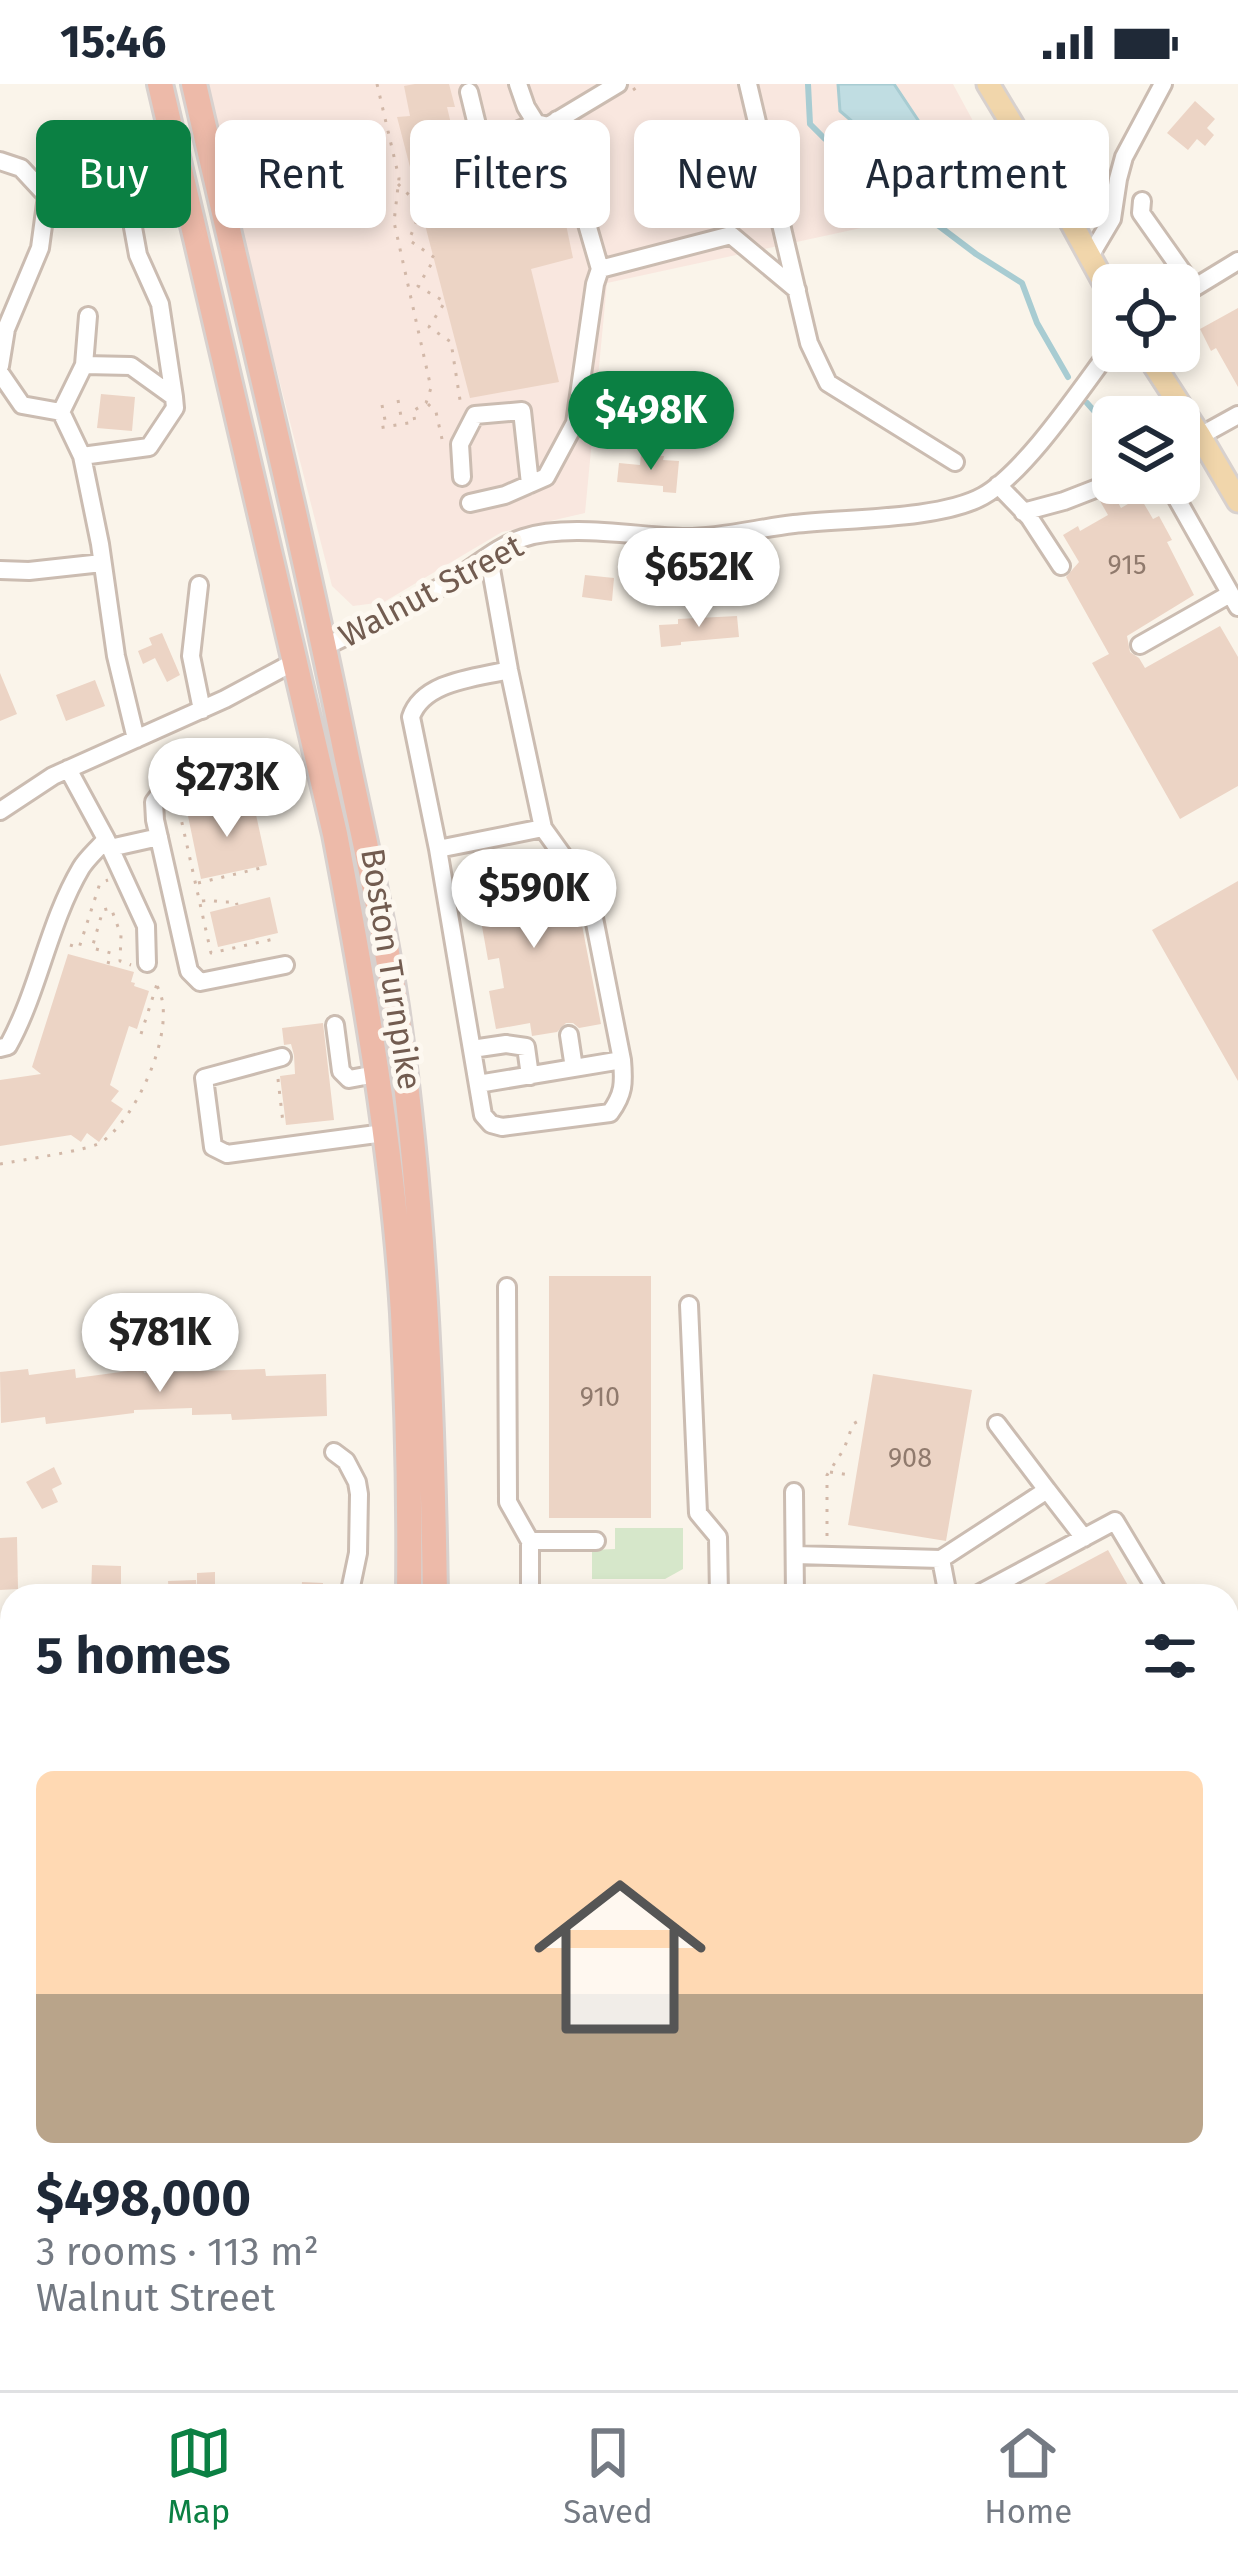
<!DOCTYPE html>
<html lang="en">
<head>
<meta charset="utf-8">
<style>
  :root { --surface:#fff; --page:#f6f6f7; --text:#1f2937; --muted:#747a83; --line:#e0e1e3; --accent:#0b8043 }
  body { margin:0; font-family:"Fira Sans",sans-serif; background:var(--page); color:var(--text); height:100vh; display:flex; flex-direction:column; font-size:45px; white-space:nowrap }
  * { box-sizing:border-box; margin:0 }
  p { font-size:39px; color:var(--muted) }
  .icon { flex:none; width:66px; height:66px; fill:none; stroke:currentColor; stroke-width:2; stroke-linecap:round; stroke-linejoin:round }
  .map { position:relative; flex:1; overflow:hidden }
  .sheet { position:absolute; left:0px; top:1500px; width:1239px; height:807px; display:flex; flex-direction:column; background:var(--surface); border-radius:36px 36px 0 0; box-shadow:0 6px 18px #0003 }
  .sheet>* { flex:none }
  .guide { position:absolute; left:36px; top:36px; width:1167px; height:108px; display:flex; gap:24px }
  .controls { position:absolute; left:1092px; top:180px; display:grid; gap:24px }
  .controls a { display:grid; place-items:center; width:108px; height:108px; border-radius:18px; background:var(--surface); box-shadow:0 6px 18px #0003; font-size:60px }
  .price { position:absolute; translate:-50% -102px; padding:0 27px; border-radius:42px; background:#fff; color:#222; font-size:39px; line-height:78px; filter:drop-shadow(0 3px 6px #0008) }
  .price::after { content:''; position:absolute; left:50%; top:72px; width:36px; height:27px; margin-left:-18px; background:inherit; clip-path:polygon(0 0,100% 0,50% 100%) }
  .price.selected { background:var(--accent); color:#fff }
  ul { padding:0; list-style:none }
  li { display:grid; align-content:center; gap:24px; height:636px; padding:0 36px }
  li+li { border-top:3px solid var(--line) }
  li span { display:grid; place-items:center; height:372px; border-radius:18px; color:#555 }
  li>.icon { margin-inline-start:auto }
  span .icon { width:216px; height:216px; fill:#fffc; stroke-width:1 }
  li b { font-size:51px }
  h2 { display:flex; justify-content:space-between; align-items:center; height:144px; padding:0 36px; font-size:51px }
  .pill { padding:0 42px; border-radius:18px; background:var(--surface); box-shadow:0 6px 18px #0003; font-size:42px; line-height:108px }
  .pill.selected { background:var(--accent); color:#fff }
  .status { display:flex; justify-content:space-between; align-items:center; height:84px; padding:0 60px; background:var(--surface); direction:ltr }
  .status svg { height:33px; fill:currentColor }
  .menu { display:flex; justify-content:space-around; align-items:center; height:168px; border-top:3px solid var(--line); background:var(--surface); font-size:33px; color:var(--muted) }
  .menu a { display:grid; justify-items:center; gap:6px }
  .menu .selected { color:var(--accent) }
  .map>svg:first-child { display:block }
  .residential { fill:#f1e6d9 }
  .commercial { fill:#f9e7df }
  .green { fill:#d6e7ca }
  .water { fill:#c0dde2; stroke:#a8ccd2; stroke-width:3 }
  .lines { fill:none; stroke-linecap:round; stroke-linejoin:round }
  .stream { stroke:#a8ccd2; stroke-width:6 }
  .building { fill:#ecd4c5 }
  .minor-casing { stroke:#cbbcb1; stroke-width:22 }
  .major-casing { stroke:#d8d1ce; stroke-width:27 }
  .highway-casing { stroke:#d8d1ce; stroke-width:30 }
  .path { stroke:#d2b8a8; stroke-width:3; stroke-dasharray:3 9; stroke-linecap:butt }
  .minor { stroke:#fff; stroke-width:16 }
  .major { stroke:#f1d6ab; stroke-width:21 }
  .highway { stroke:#edbaa9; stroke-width:24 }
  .labels { text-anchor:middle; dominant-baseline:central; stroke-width:10; stroke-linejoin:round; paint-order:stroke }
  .number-label { font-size:27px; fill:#907a6d }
  .street-label { font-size:33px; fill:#725c50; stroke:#fdf8f0 }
</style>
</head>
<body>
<div class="status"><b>15:46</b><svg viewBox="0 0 49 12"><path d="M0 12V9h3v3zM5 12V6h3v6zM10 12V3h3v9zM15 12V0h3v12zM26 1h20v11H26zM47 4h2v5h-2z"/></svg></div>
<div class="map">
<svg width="1238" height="2306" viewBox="0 0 1238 2306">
  <rect width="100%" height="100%" fill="#faf4ea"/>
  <path class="residential" d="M1238,1797V2306H554V2295H1227V1800Z"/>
  <path class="commercial" d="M208,0H953L1013,111L607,199L585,429L502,448L384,518L353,522L332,502L238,135Z"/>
  <path class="green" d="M615,1444H683V1485L665,1495H592V1466L615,1465Z"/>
  <path class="water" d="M838,0H894L922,42L934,52L939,70L959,100L961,108L958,113C925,108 868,50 840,27Z"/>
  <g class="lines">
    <path class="stream" d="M808,0L810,40L825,55
      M837,65L976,170L1022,199L1037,239L1068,293
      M1087,319L1113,348
      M1179,383L1180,384"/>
  </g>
  <path class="building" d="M415,0H449L455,23H447L462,86L478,84L481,93L553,78L573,174L531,185L559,298L470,314L397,33L410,32L404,2Z
    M1195,17L1215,35L1207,44L1214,51L1205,62L1197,55L1188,66L1167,49Z
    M1238,224V303L1216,264L1211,267L1200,245Z
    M101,310L135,313L132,347L97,344Z
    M641,370L664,372L663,376L679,377L676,409L663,408V402L617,398L619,379L640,381Z
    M1114,411L1121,424L1140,413L1153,435L1159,432L1172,456L1167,458L1194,511L1127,552L1130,568L1139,574L1145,584L1220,542L1238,573V702L1180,735L1092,579L1109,570L1066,493L1079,478L1063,451L1078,442L1080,447L1108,431L1100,417Z
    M585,491L614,494L612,517L582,513Z
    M737,532L739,553L681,558V561L661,563L659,541L678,540V535Z
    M162,549L180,591L167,598L155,574L143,580L138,567L152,561L149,554Z
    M0,589L17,630L0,637Z
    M95,596L105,622L66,637L56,611Z
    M253,717L267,781L201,795L188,732Z
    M533,776L539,809L568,804L569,806L575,837L581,836L601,940L579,944L573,939H566L557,948L532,952L530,939L496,945L489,907L504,904L499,874L488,876L475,803L469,804L466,787L475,786L474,783L506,777L507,780Z
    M1238,797V997L1152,846Z
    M270,813L278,849L218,863L210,828Z
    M68,870L134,888L131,898L135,899L134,902L149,907L137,945L129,942L110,1001L119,1007L111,1017L123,1025L99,1058L87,1049L81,1058L71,1051L0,1062V996L41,990L32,983Z
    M323,939L334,1036L286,1041L280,992L295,990L294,971L291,960L284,961L282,944Z
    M549,1192H651V1434H549Z
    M28,1285L29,1291L75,1285L76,1294L143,1285L144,1289L265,1285L266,1292L326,1290L327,1332L232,1336L231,1330L192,1331V1324L134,1326V1329L46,1340L45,1333L1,1339L0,1288Z
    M873,1290L972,1306L946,1457L848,1441Z
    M54,1383L62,1400L52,1405L58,1418L42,1425L26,1398Z
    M17,1453L18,1505L0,1506V1454Z
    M1108,1466L1134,1512H1022Z
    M92,1481L121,1482V1512H91Z
    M215,1488V1504L197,1505V1489Z
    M196,1496L197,1512H169L168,1497Z
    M302,1498L323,1499V1512H301Z"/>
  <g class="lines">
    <g class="minor-casing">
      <path id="minor" d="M518,0L526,23L536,39L548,42L618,0
        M748,0L809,259L828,299L955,378
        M469,8L478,45L505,52L536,39
        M557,36L600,185L731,151L797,206
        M0,77L21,84L47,112L40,164L6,245L0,282
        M129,98L128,116L138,171L160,220L174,313
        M1142,117L1141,129L1194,204
        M1090,172L1112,135L1118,95L1124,73L1163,0
        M1179,213L1238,177
        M84,281L88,232
        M0,289L22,321L61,328
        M1200,352L1238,331
        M82,372L149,363L175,324L174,313L131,282L84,281L61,328L82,372L100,460L116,572L136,655
        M462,393L460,360L475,331L522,327L530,400
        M1150,399H1168L1238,523
        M998,401L1029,433L1061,482
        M470,419L505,411L546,393L575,339L595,200L600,185
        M1023,428L1064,417L1113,398
        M489,474L509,586L543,744L438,765L483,1031L491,1040L502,1043L610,1029C624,1010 624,999 622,976L592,824L576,790L543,744
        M0,486L29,487L102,479
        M199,501L191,572L202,626
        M1140,561L1230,510
        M324,563C368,542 411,520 453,496C476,482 498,462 523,454C569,439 638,453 686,454C722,454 759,444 794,440C845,434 940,436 983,412C1026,388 1082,303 1113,262
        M250,686L164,705L154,718L155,736L189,887L200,898L285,881
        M0,727L53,692L225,615L294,578
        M106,755L146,842L147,879
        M110,764L159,753
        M438,765L411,633C423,597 476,594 509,586
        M335,941L341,987L349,995L376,990
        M569,951L574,984
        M0,964L8,962C39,906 48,840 81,784C87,774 98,765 106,755L68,685
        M472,965L506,960L526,963L530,992
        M282,973L204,994L213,1063L227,1070L384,1049
        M478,1000L622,976
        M507,1203L508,1418L530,1457V1512
        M689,1221L698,1429L718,1453L719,1512
        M997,1340L1047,1406
        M334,1368L346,1377L357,1398L359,1410L358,1469L349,1512
        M794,1408L795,1512
        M530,1457H596
        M795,1471L941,1475L948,1512
        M941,1475L1047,1406L1084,1454
        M975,1512L1115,1437L1160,1512
        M1227,1622L1238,1640
        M1227,1716L1238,1710
        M1227,1834L1238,1832
        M1227,2100L1238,2095
        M0,2138H12
        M1227,2161L1238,2160
        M0,2171H12
        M0,2235H12
        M991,2295L1002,2306
        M0,2305L154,2306
        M339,2306V2295
        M903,2306L913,2295"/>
    </g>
    <g class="major-casing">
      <path id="major" d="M988,0L1071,138L1113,215
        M1145,267L1200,352L1238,417"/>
    </g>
    <g class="highway-casing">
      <path id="highway" d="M160,0L335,750C365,908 393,1068 403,1229C408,1323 410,1418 409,1512
        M194,0C245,221 300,442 345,665C363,751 383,836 396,923C424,1118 432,1315 435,1512
        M432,2295V2306
        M407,2306V2295"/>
    </g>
    <path class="path" d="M377,0L399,94L394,138L431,304L426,319L413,327L415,338L378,344
      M633,6L642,0
      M321,95L366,84
      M398,100L422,124L409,156L435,174L418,202L445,218L429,243L451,258L460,316H465
      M398,316L402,338
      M428,320L436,328L442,355
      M382,321L386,341
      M254,714L180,730L211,869L274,855
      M198,799L265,783
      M202,817C215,815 219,820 236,817L237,821
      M70,861L79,864L100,799L108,796
      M108,880L111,869L92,864L103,826L111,824L121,851L120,877L131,881
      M141,950L157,900L155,895
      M278,995L283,1039
      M0,1080C21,1076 85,1067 100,1059C136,1037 180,941 157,902
      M830,1388L850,1391
      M827,1452V1391L844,1365L853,1340L860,1336
      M1227,1890L1234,1866L1232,1851
      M1227,1893L1238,1896
      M1227,2123L1238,2118
      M1227,2195L1238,2193
      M933,2306L941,2295"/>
    <use href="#minor" class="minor"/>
    <use href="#major" class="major"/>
    <use href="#highway" class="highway"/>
  </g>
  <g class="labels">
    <g class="number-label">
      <text x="1127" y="481">915</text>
      <text x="600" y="1313">910</text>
      <text x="910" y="1374">908</text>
    </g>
    <g class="street-label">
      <text transform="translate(431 507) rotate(-28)">Walnut Street</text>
      <text transform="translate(391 885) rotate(81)">Boston Turnpike</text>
    </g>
  </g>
</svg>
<div class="controls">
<a><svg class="icon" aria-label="locate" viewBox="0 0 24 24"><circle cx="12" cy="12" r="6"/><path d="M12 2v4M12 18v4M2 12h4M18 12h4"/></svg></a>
<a><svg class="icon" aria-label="layers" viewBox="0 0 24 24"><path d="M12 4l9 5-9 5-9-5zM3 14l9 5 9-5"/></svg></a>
</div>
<b class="price selected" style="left:651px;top:389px">$498K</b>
<b class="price" style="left:699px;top:546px">$652K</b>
<b class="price" style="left:227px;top:756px">$273K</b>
<b class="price" style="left:534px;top:867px">$590K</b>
<b class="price" style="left:160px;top:1311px">$781K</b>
<div class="guide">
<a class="pill selected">Buy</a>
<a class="pill">Rent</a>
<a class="pill">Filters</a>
<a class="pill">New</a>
<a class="pill">Apartment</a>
</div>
<section class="sheet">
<h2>5 homes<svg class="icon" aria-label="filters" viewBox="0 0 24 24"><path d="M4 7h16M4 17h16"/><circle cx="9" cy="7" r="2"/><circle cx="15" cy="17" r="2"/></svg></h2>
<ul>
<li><span style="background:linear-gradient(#ffd9b3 60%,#b9a48a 0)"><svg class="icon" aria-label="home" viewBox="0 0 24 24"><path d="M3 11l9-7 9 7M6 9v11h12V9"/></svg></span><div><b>$498,000</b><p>3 rooms · 113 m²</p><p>Walnut Street</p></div></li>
</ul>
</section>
</div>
<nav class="menu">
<a class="selected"><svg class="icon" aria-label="map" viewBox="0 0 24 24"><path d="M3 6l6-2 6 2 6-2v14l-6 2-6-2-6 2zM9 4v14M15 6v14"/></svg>Map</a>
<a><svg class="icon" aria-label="saved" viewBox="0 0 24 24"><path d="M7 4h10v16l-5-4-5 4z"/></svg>Saved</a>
<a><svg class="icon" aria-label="home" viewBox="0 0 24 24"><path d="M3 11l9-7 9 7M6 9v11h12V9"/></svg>Home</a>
</nav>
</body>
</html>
